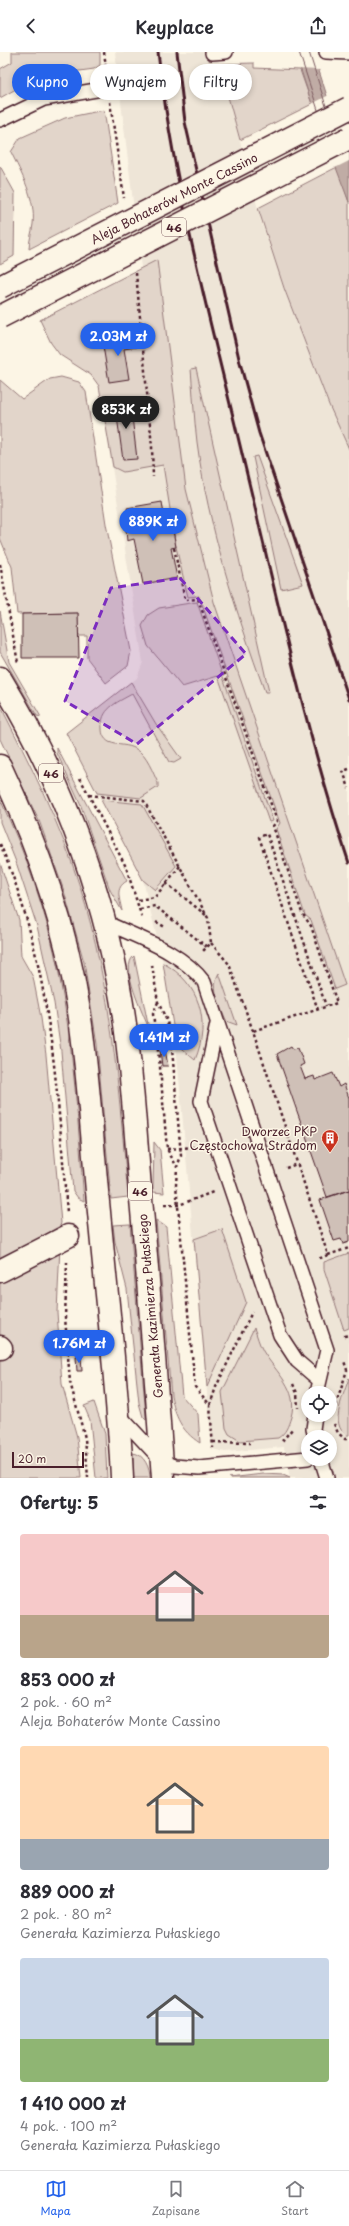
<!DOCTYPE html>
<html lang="pl">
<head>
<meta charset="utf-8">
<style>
  :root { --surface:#fff; --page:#f2f2f3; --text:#2b2b33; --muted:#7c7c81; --line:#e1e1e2; --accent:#2563eb }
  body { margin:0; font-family:"Playpen Sans",sans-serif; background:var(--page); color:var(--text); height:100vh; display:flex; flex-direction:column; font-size:15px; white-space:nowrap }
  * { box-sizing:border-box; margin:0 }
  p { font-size:13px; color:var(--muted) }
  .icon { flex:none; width:22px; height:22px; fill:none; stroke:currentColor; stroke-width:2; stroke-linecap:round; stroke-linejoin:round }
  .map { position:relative; height:1426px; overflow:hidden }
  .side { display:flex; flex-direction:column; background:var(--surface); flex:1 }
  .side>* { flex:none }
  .banner { position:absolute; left:12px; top:12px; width:325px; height:36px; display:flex; gap:8px }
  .buttons { position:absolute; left:301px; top:1334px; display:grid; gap:8px }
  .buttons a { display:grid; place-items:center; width:36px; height:36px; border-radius:50%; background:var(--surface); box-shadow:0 2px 6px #0003; font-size:20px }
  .scale { position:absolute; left:12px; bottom:10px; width:72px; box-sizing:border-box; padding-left:4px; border:2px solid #4a1f2b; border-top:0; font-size:11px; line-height:14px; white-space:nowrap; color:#4a1f2b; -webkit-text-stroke:3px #fcf5e5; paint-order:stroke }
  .price { position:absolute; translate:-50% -34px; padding:0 9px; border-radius:14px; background:var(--accent); color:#fff; font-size:13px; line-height:26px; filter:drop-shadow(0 1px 2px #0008) }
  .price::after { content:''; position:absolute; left:50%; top:24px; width:12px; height:9px; margin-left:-6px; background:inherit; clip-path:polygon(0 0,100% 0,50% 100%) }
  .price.current { background:#222; color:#fff }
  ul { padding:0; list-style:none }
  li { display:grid; align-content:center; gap:8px; height:212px; padding:0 20px }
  li span { display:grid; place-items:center; height:124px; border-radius:4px; color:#555 }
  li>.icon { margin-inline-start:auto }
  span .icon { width:72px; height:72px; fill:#fffc; stroke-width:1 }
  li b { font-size:17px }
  h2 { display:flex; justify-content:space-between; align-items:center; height:48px; padding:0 20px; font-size:17px }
  .chip { padding:0 14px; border-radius:18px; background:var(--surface); box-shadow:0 2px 6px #0003; font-size:14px; line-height:36px }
  .chip.current { background:var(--accent); color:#fff }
  header { display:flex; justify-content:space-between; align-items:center; height:52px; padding:0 20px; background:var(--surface); font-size:18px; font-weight:600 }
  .menu { display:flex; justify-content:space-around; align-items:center; height:56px; border-top:1px solid var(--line); background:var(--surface); font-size:11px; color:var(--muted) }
  .menu a { display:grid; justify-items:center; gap:2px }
  .menu .current { color:var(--accent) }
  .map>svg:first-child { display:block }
  .built { fill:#eee5d7; fill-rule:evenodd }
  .green { fill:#e2d5ca; stroke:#967a7a }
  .water { fill:#c0aca5; stroke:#917474 }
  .pier { fill:#fcf5e5 }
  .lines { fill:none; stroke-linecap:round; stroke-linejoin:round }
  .shore { stroke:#79575c; stroke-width:1 }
  .building { fill:#cfc0b7; stroke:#4a1f2b }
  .lane-casing { stroke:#4a1f2b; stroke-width:16 }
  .street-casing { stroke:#4a1f2b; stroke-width:25 }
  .primary-casing { stroke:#4a1f2b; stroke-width:25 }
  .path { stroke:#4a1f2b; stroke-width:2.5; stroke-dasharray:3 3; stroke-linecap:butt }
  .lane { stroke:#fcf5e5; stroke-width:13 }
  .street { stroke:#fcf5e5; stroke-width:22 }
  .primary { stroke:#fcf5e5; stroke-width:22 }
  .rail { stroke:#4a1f2b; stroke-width:3 }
  .primary-bridge-casing { stroke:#4a1f2b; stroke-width:25; stroke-linecap:butt }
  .primary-bridge { stroke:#fcf5e5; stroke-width:22 }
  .marked { fill:#7b2cbf; fill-opacity:0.2; stroke:#7b2cbf; stroke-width:3; stroke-dasharray:8 5; stroke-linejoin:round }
  .labels { text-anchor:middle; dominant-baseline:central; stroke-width:3; stroke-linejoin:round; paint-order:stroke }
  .shield { fill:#fcf5e5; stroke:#7f5f63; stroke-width:1 }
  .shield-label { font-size:11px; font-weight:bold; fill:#4a1f2b }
  .street-label { font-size:12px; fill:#4a1f2b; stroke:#fcf5e5 }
  .poi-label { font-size:12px; fill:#4a1f2b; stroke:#fcf5e5; text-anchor:end }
</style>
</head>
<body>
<header><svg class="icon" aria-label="back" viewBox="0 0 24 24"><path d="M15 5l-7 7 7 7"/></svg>Keyplace<svg class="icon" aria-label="share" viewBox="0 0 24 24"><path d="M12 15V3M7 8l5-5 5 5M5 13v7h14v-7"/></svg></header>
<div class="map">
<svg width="349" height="1426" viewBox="0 0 349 1426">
  <rect width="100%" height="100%" fill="#fcf5e5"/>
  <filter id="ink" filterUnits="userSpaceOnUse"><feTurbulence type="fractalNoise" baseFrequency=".025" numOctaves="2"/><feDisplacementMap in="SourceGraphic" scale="8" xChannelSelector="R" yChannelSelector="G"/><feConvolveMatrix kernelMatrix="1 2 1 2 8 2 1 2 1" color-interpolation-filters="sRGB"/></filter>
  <g filter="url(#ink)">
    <path class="built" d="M115,0H216L262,172L284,236L329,353L349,397V1426H290L284,1395L225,1400L212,1397L176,992L163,911L143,828L66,681L137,626L143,610L99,334L81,247L141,216ZM308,1341H330V1363H308ZM308,1385H330V1407H308Z"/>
    <path class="green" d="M12,0H100V13L94,17L37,25L0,46V17L12,10Z
      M254,11V16L300,18L312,52L240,88L219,12Z
      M104,58L118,151L29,197C29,188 32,181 33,172C36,147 21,121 11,100L20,86L65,66Z
      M0,114L15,141L14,204L0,212Z
      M337,115L349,150V397L329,353L284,236L258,156Z
      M157,208L186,437L214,550L345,933L335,937L311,868L305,863L276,777L280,771L199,544L188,545L176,495L163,413L123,420L113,415L99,334L91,323L60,303L51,291L40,268Z
      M196,316L269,640H265C236,560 208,474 197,390C194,366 193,341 191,317Z
      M61,325L79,330L86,340L106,472L131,599L128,614L106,631L87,606V584H78V561L17,562L12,515L0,486V328L22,347L50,327Z
      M257,404L303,532L281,537L253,405Z
      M197,550L273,769L269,770L218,624L182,635L148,594L142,574L148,563L159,556Z
      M0,559L9,610L41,665L37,664L0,600Z
      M131,630L156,672L181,707L174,711L169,710L132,642C116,651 100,657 102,677C102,682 104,687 109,690C118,694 128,692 136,697C147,703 153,721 158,731V735L141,746L97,741L66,681Z
      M0,653C30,712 60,771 80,835C112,935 119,1041 128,1145L111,1147L97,992L84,910L64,839L40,771L0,687Z
      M57,696L127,829C114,836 120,847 122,859L110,838L81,754L57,701Z
      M0,747C26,803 47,861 59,922C74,997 78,1073 84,1149L78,1146L73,1139L61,999L54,951L37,874L16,810L0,770Z
      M101,748L142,752L176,814L155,838L143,828Z
      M0,811L19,868L21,904L33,925L41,966L46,1003L61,1171L60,1174L0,1209Z
      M134,904L149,977C144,963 119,915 134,904Z
      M163,911C200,931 211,970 195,1008L176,992Z
      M219,921L237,973L226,969C220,954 210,936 219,921Z
      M154,1090L160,1098L164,1141L153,1140Z
      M156,1168L166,1175L182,1344L198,1362L200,1391C181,1379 175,1364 171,1343Z
      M130,1172L146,1365V1368L143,1365L139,1351L127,1237L115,1190L113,1173Z
      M222,1177L246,1250L207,1335L194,1187Z
      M60,1194L57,1260L62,1332L77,1385L81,1426H0V1228Z
      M349,1201V1276L344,1278L324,1217V1210Z
      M254,1276C257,1283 259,1292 263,1299C276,1321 299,1337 291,1365C288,1374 286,1381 278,1386L240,1389L229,1382L226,1376L222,1340Z
      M349,1326V1383H347C328,1373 345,1340 349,1326Z
      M94,1350L105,1382L107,1426H96L90,1368L84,1354Z
      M133,1401C144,1402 150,1416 150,1426H133Z
      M263,1422L283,1423L290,1426H229Z"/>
    <path class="water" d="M295,0H313L327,44L349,100V150L312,52Z"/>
    <path class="pier" d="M293,0H315L320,18L298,17Z
      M329,43L349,95V109L335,116L310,53Z"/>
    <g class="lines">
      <path class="shore" d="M299,0L318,58
        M309,0L326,54"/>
    </g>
    <path class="building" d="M135,283L136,295L124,297L129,327L109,330L102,288Z
      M130,348L137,407L123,408L115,350Z
      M162,450L164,463L170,462L176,495L171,496L177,526L143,532L134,487L127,489L126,478L132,477L127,456Z
      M78,561L79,606H22V562Z
      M291,994L293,997L298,996L304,1012L300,1014L305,1027L314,1024L315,1028L333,1021L339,1035L344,1032L349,1046V1138L327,1145L277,1002Z
      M165,997L168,1014H162L160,998Z
      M349,1138V1190L343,1192L341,1187L334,1189L320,1148Z
      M81,1304L82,1319H77L76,1305Z"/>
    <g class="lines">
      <g class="lane-casing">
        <path id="lane" d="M326,0L349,1
          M212,1L226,0
          M0,68L44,47L96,38
          M105,870C138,886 181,899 204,930L327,1298L317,1341
          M217,972L201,1049L280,1283L297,1309L319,1328
          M119,1363L162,1409L175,1414L199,1416L308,1406
          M315,1363L313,1377L315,1385
          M321,1407L327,1426"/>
      </g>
      <g class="street-casing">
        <path id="street" d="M0,1219L68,1184
          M0,1295L1,1296"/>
      </g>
      <g class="primary-casing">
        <path id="primary" d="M0,626C67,736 112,860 127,988C133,1037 136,1087 140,1136C149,1233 156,1329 163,1426
          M0,714C36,790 65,869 78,953C89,1021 92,1091 99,1160C107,1249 118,1337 122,1426"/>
      </g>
      <path class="path" d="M104,0L107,23
        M110,50L124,146
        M136,221L152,395L153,425
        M174,496L185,548L198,547L277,769L273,774L302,861L311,874L337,951L253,979L328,1203L318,1207L319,1208
        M0,512L18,611
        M349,717L343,719L349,736
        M80,726L126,815L142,866
        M89,743L144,749L208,866L211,891L202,900
        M0,792C51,910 57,1036 67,1161
        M166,831L207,864
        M138,848L155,845L180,814
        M140,857L155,854L207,895
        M156,870L165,875
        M211,891L229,912L253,979
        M152,913L158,950L167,969L172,997L181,1104L177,1115L176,1133L195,1335L210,1353L213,1396
        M158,950L153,962L160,1015L167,1097L177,1115
        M318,958L259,785L267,782L326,954
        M167,1097L197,1095
        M286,1116L297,1112
        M164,1153H179L213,1140
        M328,1203L349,1196
        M67,1210L65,1265L70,1330L85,1386L88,1426
        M344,1284L349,1283
        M293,1332L297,1341L298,1356
        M210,1353L216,1335L252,1260
        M334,1359L347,1318L344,1309
        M334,1372L338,1381L345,1387H349
        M282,1389L293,1376
        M213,1390L250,1391"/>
      <use href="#lane" class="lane"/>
      <use href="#street" class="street"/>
      <use href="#primary" class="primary"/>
      <path class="rail" d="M158,0C174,137 211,271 243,406C276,541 305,679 349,811
        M177,0L185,70L240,311L259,381L349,647"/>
      <g class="primary-bridge-casing">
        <path id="primary-bridge" d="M0,235L349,56
          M0,265L349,86"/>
      </g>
      <use href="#primary-bridge" class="primary-bridge"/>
    </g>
  </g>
  <path class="marked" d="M180,526L246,602L137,692L65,649L111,536Z"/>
  <defs>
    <g id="building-pin" transform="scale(0.9)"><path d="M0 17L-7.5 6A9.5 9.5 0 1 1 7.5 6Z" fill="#c8321e" stroke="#fcf5e5"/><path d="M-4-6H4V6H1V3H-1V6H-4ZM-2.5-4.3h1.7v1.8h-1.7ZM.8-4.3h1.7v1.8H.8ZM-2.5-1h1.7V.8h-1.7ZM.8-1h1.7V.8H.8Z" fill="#fff"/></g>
  </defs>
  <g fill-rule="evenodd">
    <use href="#building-pin" x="330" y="1086"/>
  </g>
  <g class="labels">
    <g class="shield">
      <rect x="162" y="166" width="24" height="18" rx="3"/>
      <rect x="39" y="712" width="24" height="18" rx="3"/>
      <rect x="128" y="1130" width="24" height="18" rx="3"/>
    </g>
    <g class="shield-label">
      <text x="174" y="175">46</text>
      <text x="51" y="721">46</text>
      <text x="140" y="1139">46</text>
    </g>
    <g class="street-label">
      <text transform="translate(174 146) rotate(-27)">Aleja Bohaterów Monte Cassino</text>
      <text transform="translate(150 1254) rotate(-95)">Generała Kazimierza Pułaskiego</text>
    </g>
    <g class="poi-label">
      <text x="317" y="1079">Dworzec PKP<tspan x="317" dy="14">Częstochowa Stradom</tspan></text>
    </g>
  </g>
</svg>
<div class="buttons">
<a><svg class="icon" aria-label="locate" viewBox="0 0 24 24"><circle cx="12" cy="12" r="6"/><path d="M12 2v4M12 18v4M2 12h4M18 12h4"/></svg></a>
<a><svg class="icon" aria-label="layers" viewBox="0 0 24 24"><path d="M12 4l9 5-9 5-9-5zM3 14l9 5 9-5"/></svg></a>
</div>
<div class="scale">20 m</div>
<b class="price" style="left:118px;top:305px">2.03M zł</b>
<b class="price current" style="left:126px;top:378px">853K zł</b>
<b class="price" style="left:153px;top:490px">889K zł</b>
<b class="price" style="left:164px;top:1006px">1.41M zł</b>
<b class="price" style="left:79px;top:1312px">1.76M zł</b>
<div class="banner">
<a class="chip current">Kupno</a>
<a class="chip">Wynajem</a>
<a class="chip">Filtry</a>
</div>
</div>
<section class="side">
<h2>Oferty: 5<svg class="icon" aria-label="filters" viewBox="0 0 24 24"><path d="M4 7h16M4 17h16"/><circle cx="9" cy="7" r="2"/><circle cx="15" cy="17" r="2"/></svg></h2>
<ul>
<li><span style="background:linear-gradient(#f6c9c9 65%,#b9a48a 0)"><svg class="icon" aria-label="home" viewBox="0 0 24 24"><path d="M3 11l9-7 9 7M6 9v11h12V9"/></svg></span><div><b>853 000 zł</b><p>2 pok. · 60 m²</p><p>Aleja Bohaterów Monte Cassino</p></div></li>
<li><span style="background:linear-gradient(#ffd9b3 75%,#9aa5b1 0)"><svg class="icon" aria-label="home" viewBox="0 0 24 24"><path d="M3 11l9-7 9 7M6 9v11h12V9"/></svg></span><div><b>889 000 zł</b><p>2 pok. · 80 m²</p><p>Generała Kazimierza Pułaskiego</p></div></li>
<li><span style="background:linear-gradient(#c9d6e8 65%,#8fb573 0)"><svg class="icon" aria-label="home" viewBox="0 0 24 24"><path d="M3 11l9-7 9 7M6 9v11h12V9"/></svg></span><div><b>1 410 000 zł</b><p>4 pok. · 100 m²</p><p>Generała Kazimierza Pułaskiego</p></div></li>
</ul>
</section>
<nav class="menu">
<a class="current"><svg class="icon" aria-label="map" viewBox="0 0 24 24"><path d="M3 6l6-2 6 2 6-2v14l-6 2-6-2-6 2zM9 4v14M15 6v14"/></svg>Mapa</a>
<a><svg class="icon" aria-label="saved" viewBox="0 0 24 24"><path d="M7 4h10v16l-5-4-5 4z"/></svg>Zapisane</a>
<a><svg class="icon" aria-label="home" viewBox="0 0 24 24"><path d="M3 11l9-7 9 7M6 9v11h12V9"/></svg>Start</a>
</nav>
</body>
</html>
